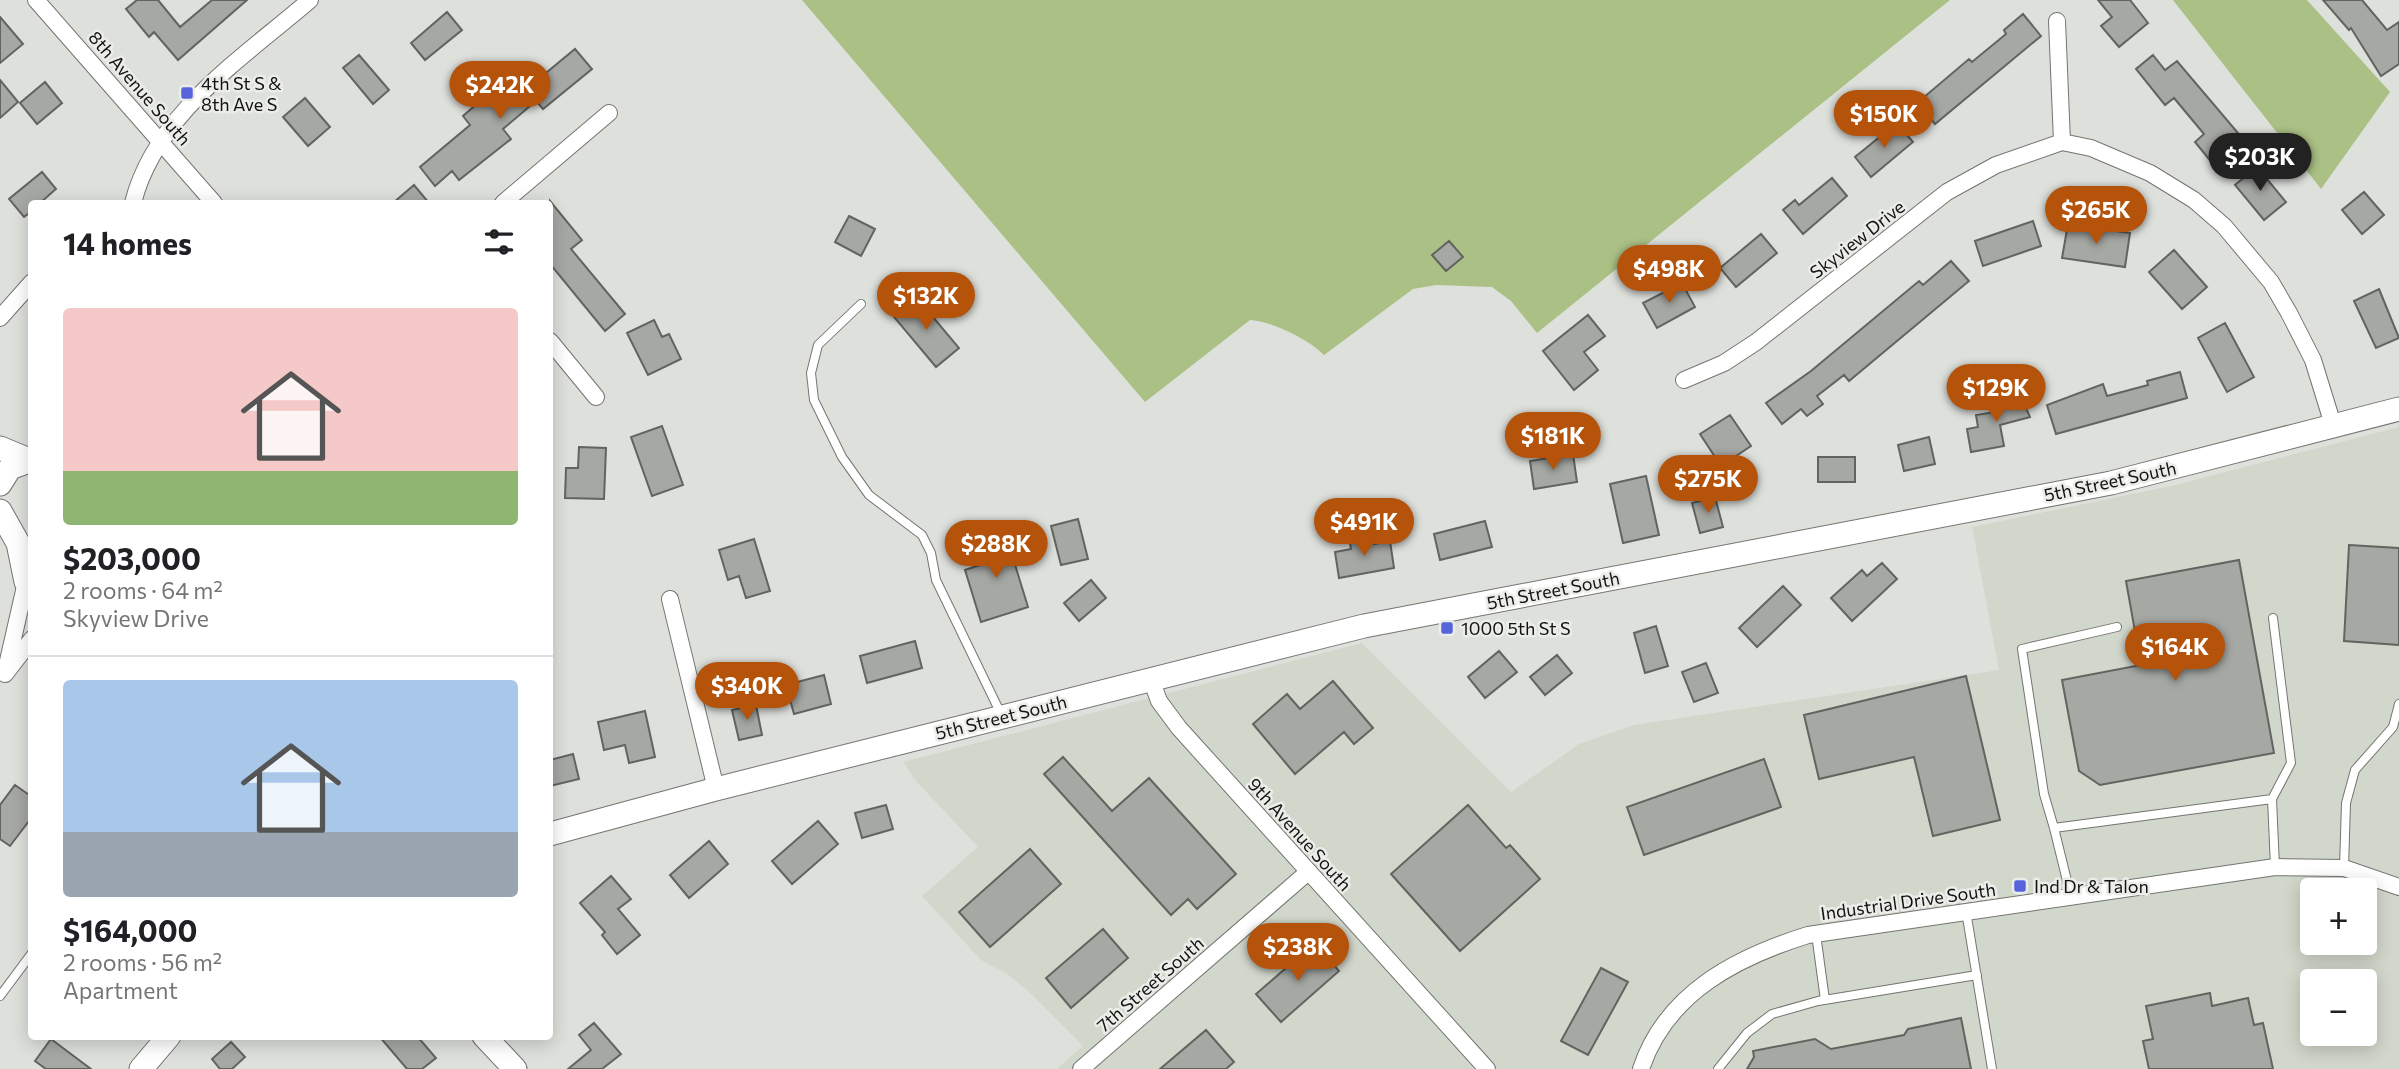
<!DOCTYPE html>
<html lang="en">
<head>
<meta charset="utf-8">
<style>
  :root { --surface:#fff; --page:#f6f6f6; --text:#202124; --muted:#757577; --line:#e0e0e0; --accent:#b45309 }
  body { margin:0; font-family:Commissioner,sans-serif; background:var(--page); color:var(--text); height:100vh; display:flex; flex-direction:column; font-size:26px; white-space:nowrap }
  * { box-sizing:border-box; margin:0 }
  p { font-size:23px; color:var(--muted) }
  .icon { flex:none; width:38px; height:38px; fill:none; stroke:currentColor; stroke-width:2; stroke-linecap:round; stroke-linejoin:round }
  .map { position:relative; flex:1; overflow:hidden }
  .sheet { position:absolute; left:28px; top:200px; width:525px; height:840px; display:flex; flex-direction:column; background:var(--surface); border-radius:7px; box-shadow:0 4px 18px #0003 }
  .sheet>* { flex:none }
  .buttons { position:absolute; left:2300px; top:878px; display:grid; gap:14px }
  .buttons a { display:grid; place-items:center; width:77px; height:77px; border-radius:7px; background:var(--surface); box-shadow:0 4px 18px #0003; font-size:35px }
  .price { position:absolute; translate:-50% -60px; padding:0 16px; border-radius:24px; background:var(--accent); color:#fff; font-size:23px; line-height:46px; filter:drop-shadow(0 2px 4px #0008) }
  .price::after { content:''; position:absolute; left:50%; top:42px; width:21px; height:16px; margin-left:-10px; background:inherit; clip-path:polygon(0 0,100% 0,50% 100%) }
  .price.active { background:#222; color:#fff }
  ul { padding:0; list-style:none }
  li { display:grid; align-content:center; gap:14px; height:371px; padding:0 35px }
  li+li { border-top:2px solid var(--line) }
  li span { display:grid; place-items:center; height:217px; border-radius:7px; color:#555 }
  li>.icon { margin-inline-start:auto }
  span .icon { width:126px; height:126px; fill:#fffc; stroke-width:1 }
  li b { font-size:30px }
  h2 { display:flex; justify-content:space-between; align-items:center; height:84px; padding:0 35px; font-size:30px }
  .map>svg:first-child { display:block }
  .built { fill:#d2d7cb; fill-rule:evenodd }
  .green { fill:#aac084 }
  .building { fill:#a6a8a4; stroke:#626460; stroke-width:2 }
  .lines { fill:none; stroke-linecap:round; stroke-linejoin:round }
  .lane-casing { stroke:#737571; stroke-width:10 }
  .street-casing { stroke:#737571; stroke-width:18 }
  .secondary-casing { stroke:#737571; stroke-width:25 }
  .lane { stroke:#fff; stroke-width:8 }
  .street { stroke:#fff; stroke-width:16 }
  .secondary { stroke:#fff; stroke-width:23 }
  .poi-dot { fill:#5864db; stroke:#ebede9; stroke-width:2.5 }
  .labels { text-anchor:middle; dominant-baseline:central; stroke-width:5; stroke-linejoin:round; paint-order:stroke }
  .poi-label { font-size:18px; fill:#131312; stroke:#ebede9; text-anchor:start }
  .street-label { font-size:18px; fill:#131312; stroke:#ebede9 }
</style>
</head>
<body>
<div class="map">
<svg width="2399" height="1069" viewBox="0 0 2399 1069">
  <rect width="100%" height="100%" fill="#dee0dc"/>
  <path class="built" d="M2399,427V1069H1057L1083,1046L1026,989L1007,974L981,960L922,896L978,847L916,781L903,762L1362,643L1511,792L1579,744L1634,725L1999,670L1972,527L2171,486ZM2312,891H2364V943H2312ZM2312,982H2364V1034H2312Z"/>
  <path class="green" d="M802,0H1950L1537,333L1511,301L1492,287L1436,285L1413,289L1324,355C1309,339 1271,321 1250,320L1145,402Z
    M2173,0H2307L2390,92L2321,189Z"/>
  <path class="building" d="M137,0H158L180,27L212,0H247L178,60L154,32L149,37L126,9Z
    M2098,0H2130L2148,23L2119,47L2101,26L2112,17Z
    M2323,0H2362L2387,30L2399,22V64L2381,76L2351,28L2349,30Z
    M447,12L462,30L425,60L411,43Z
    M2023,14L2041,36L1935,124L1917,103L1969,59L1972,62L2006,34L2004,30Z
    M0,17L23,44L0,63Z
    M575,49L592,69L543,109L536,101L503,129L511,139L459,180L452,171L435,186L420,167L470,125L463,116L493,90L506,106Z
    M359,55L389,90L373,104L343,68Z
    M2153,55L2165,70L2177,61L2243,139L2213,164L2195,142L2204,134L2174,98L2165,105L2136,69Z
    M0,80L18,102L0,118Z
    M45,82L62,103L37,124L20,103Z
    M305,98L330,127L308,146L283,117Z
    M1897,123L1913,142L1871,177L1855,157Z
    M2257,167L2286,202L2264,220L2235,185Z
    M42,172L56,189L40,203H32V211L24,217L9,199Z
    M1832,178L1847,196L1803,234L1783,210L1795,200L1799,205Z
    M414,185L429,203H393Z
    M2364,192L2384,215L2362,234L2342,210Z
    M550,201L582,240L571,249L625,314L605,331L550,264Z
    M849,216L875,229L861,256L835,242Z
    M2033,221L2041,246L1983,266L1975,241Z
    M2068,224L2130,233L2125,267L2062,258Z
    M1761,234L1777,253L1736,287L1720,268Z
    M1449,241L1463,257L1446,271L1432,255Z
    M2174,250L2207,287L2182,309L2149,272Z
    M1951,261L1969,281L1849,381L1844,375L1817,396L1823,404L1807,416L1801,409L1782,424L1766,403L1811,371L1919,281L1923,285Z
    M1682,283L1695,307L1657,328L1643,303Z
    M2379,289L2399,338L2376,348L2354,301Z
    M917,298L959,348L936,367L894,317Z
    M1588,315L1605,336L1584,352L1598,370L1574,390L1543,351Z
    M654,320L662,337L669,334L681,359L648,375L627,333Z
    M2225,323L2254,377L2227,392L2198,338Z
    M2180,372L2187,398L2056,434L2047,405L2103,384L2107,396L2148,385L2147,381Z
    M2020,394L2030,417L2000,425L2004,446L1971,452L1967,429L1978,427L1976,415L2002,411L1999,400Z
    M1730,415L1751,446L1721,466L1700,434Z
    M662,426L683,485L652,496L631,437Z
    M1929,437L1935,464L1904,471L1898,445Z
    M579,447L606,448L604,499L565,498L566,468H578Z
    M1573,454L1577,482L1534,489L1530,461Z
    M1818,457H1855V482H1818Z
    M1646,476L1659,535L1623,543L1610,484Z
    M1715,497L1723,527L1700,533L1692,503Z
    M1078,519L1088,559L1061,565L1051,526Z
    M1485,521L1492,547L1440,560L1434,534Z
    M1005,532L1028,607L981,622L965,570L983,564L976,542Z
    M754,539L770,591L746,598L739,576L728,580L719,550Z
    M1373,539L1374,544L1390,541L1394,568L1339,578L1335,552L1351,549L1350,543Z
    M2349,545L2399,548V645L2344,641Z
    M2239,560L2274,753L2100,785L2079,771L2062,680L2141,665L2126,581Z
    M1882,563L1897,579L1852,621L1831,598L1862,570L1867,576Z
    M1091,580L1106,598L1079,621L1064,603Z
    M1783,586L1801,605L1757,647L1739,628Z
    M1656,626L1668,666L1645,673L1634,633Z
    M915,641L922,668L867,683L860,656Z
    M1499,651L1517,672L1485,698L1468,677Z
    M1557,655L1572,673L1545,695L1530,677Z
    M1706,663L1718,693L1694,702L1682,672Z
    M824,675L831,704L794,714L786,685Z
    M1966,676L2000,820L1933,836L1914,757L1819,779L1804,715Z
    M1333,681L1373,728L1354,744L1344,732L1295,774L1253,724L1287,694L1300,709Z
    M756,705L762,735L739,740L732,710Z
    M645,711L655,757L629,763L625,745L604,750L598,722Z
    M573,754L579,779L550,786V760Z
    M1063,757L1112,811L1149,778L1236,874L1197,909L1188,899L1171,915L1044,774Z
    M1764,759L1781,807L1644,855L1627,807Z
    M15,785L32,797V817L10,846L0,839V805Z
    M886,805L893,829L862,838L855,813Z
    M1468,805L1506,848L1510,845L1540,879L1460,951L1391,874Z
    M818,821L838,844L792,884L772,861Z
    M709,841L728,864L689,898L670,875Z
    M1030,849L1061,884L990,947L959,912Z
    M611,876L631,899L618,909L640,935L617,954L602,935L605,932L580,903Z
    M1103,929L1128,958L1071,1008L1046,978Z
    M1315,943L1339,971L1281,1022L1256,994Z
    M1601,968L1628,982L1588,1055L1561,1041Z
    M2210,993L2212,1006L2248,998L2254,1025L2263,1023L2273,1069H2149L2143,1041L2153,1039L2146,1006Z
    M1961,1018L1971,1069H1747L1754,1057L1753,1051L1815,1039L1831,1049L1904,1035L1908,1029Z
    M594,1023L621,1054L602,1069H568L591,1050L579,1035Z
    M1206,1030L1234,1062L1226,1069H1160Z
    M379,1036H417L436,1058L422,1069H407Z
    M51,1039L91,1069H46L35,1061Z
    M231,1042L245,1057L232,1069H220L212,1059Z"/>
  <g class="lines">
    <g class="lane-casing">
      <path id="lane" d="M861,304L818,345L811,373L814,400L842,457L869,495L922,535L931,553L936,580L1001,714
        M2272,799L2291,763L2273,618
        M2054,828L2044,794L2022,649L2117,627
        M2344,868L2346,803L2355,770L2393,727L2399,704
        M2071,897L2054,828L2272,799L2275,867
        M1966,911L1992,1069
        M1816,934L1825,1000
        M0,996L32,953
        M1718,1069L1747,1033L1772,1014L1818,1001L1977,975"/>
    </g>
    <g class="street-casing">
      <path id="street" d="M36,0L214,203
        M2057,21L2062,142
        M133,203C155,114 244,57 310,0
        M503,203L609,113
        M0,318L32,282
        M550,341L596,397
        M1684,380L1724,363L1756,342L1947,192L1996,165L2062,142L2091,148L2150,173L2194,200L2224,226L2271,282L2289,313L2313,360L2334,428
        M26,582L5,674L32,639
        M670,599L716,789
        M1151,679L1159,701L1179,728L1487,1069
        M1081,1069L1308,872
        M1641,1069C1666,993 1737,957 1808,935L2275,867L2344,868L2399,887"/>
    </g>
    <g class="secondary-casing">
      <path id="secondary" d="M0,448L29,460
        M0,484L10,468L32,460
        M0,511L18,543L26,582L32,588
        M550,834L716,789L1364,626L2111,483L2399,409
        M484,1036L515,1069
        M141,1069L169,1036"/>
    </g>
    <use href="#lane" class="lane"/>
    <use href="#street" class="street"/>
    <use href="#secondary" class="secondary"/>
  </g>
  <g class="poi-dot">
    <rect x="180" y="86" width="14" height="14" rx="3.5"/>
    <rect x="1440" y="621" width="14" height="14" rx="3.5"/>
    <rect x="2013" y="879" width="14" height="14" rx="3.5"/>
  </g>
  <g class="labels">
    <g class="poi-label">
      <text x="201" y="83">4th St S &amp;<tspan x="201" dy="21">8th Ave S</tspan></text>
      <text x="1461" y="628">1000 5th St S</text>
      <text x="2034" y="886">Ind Dr &amp; Talon</text>
    </g>
    <g class="street-label">
      <text transform="translate(140 88) rotate(49)">8th Avenue South</text>
      <text transform="translate(1857 239) rotate(-38)">Skyview Drive</text>
      <text transform="translate(2110 481) rotate(-12)">5th Street South</text>
      <text transform="translate(1553 590) rotate(-11)">5th Street South</text>
      <text transform="translate(1001 717) rotate(-14)">5th Street South</text>
      <text transform="translate(1300 834) rotate(48)">9th Avenue South</text>
      <text transform="translate(1908 901) rotate(-8)">Industrial Drive South</text>
      <text transform="translate(1150 984) rotate(-41)">7th Street South</text>
    </g>
  </g>
</svg>
<div class="buttons">
<a>+</a>
<a>−</a>
</div>
<b class="price" style="left:500px;top:121px">$242K</b>
<b class="price" style="left:1884px;top:150px">$150K</b>
<b class="price active" style="left:2260px;top:193px">$203K</b>
<b class="price" style="left:2096px;top:246px">$265K</b>
<b class="price" style="left:1669px;top:305px">$498K</b>
<b class="price" style="left:926px;top:332px">$132K</b>
<b class="price" style="left:1996px;top:424px">$129K</b>
<b class="price" style="left:1553px;top:472px">$181K</b>
<b class="price" style="left:1708px;top:515px">$275K</b>
<b class="price" style="left:1364px;top:558px">$491K</b>
<b class="price" style="left:996px;top:580px">$288K</b>
<b class="price" style="left:2175px;top:683px">$164K</b>
<b class="price" style="left:747px;top:722px">$340K</b>
<b class="price" style="left:1298px;top:983px">$238K</b>
<section class="sheet">
<h2>14 homes<svg class="icon" aria-label="filters" viewBox="0 0 24 24"><path d="M4 7h16M4 17h16"/><circle cx="9" cy="7" r="2"/><circle cx="15" cy="17" r="2"/></svg></h2>
<ul>
<li><span style="background:linear-gradient(#f6c9c9 75%,#8fb573 0)"><svg class="icon" aria-label="home" viewBox="0 0 24 24"><path d="M3 11l9-7 9 7M6 9v11h12V9"/></svg></span><div><b>$203,000</b><p>2 rooms · 64 m²</p><p>Skyview Drive</p></div></li>
<li><span style="background:linear-gradient(#a9c7e8 70%,#9aa5b1 0)"><svg class="icon" aria-label="home" viewBox="0 0 24 24"><path d="M3 11l9-7 9 7M6 9v11h12V9"/></svg></span><div><b>$164,000</b><p>2 rooms · 56 m²</p><p>Apartment</p></div></li>
</ul>
</section>
</div>
</body>
</html>
